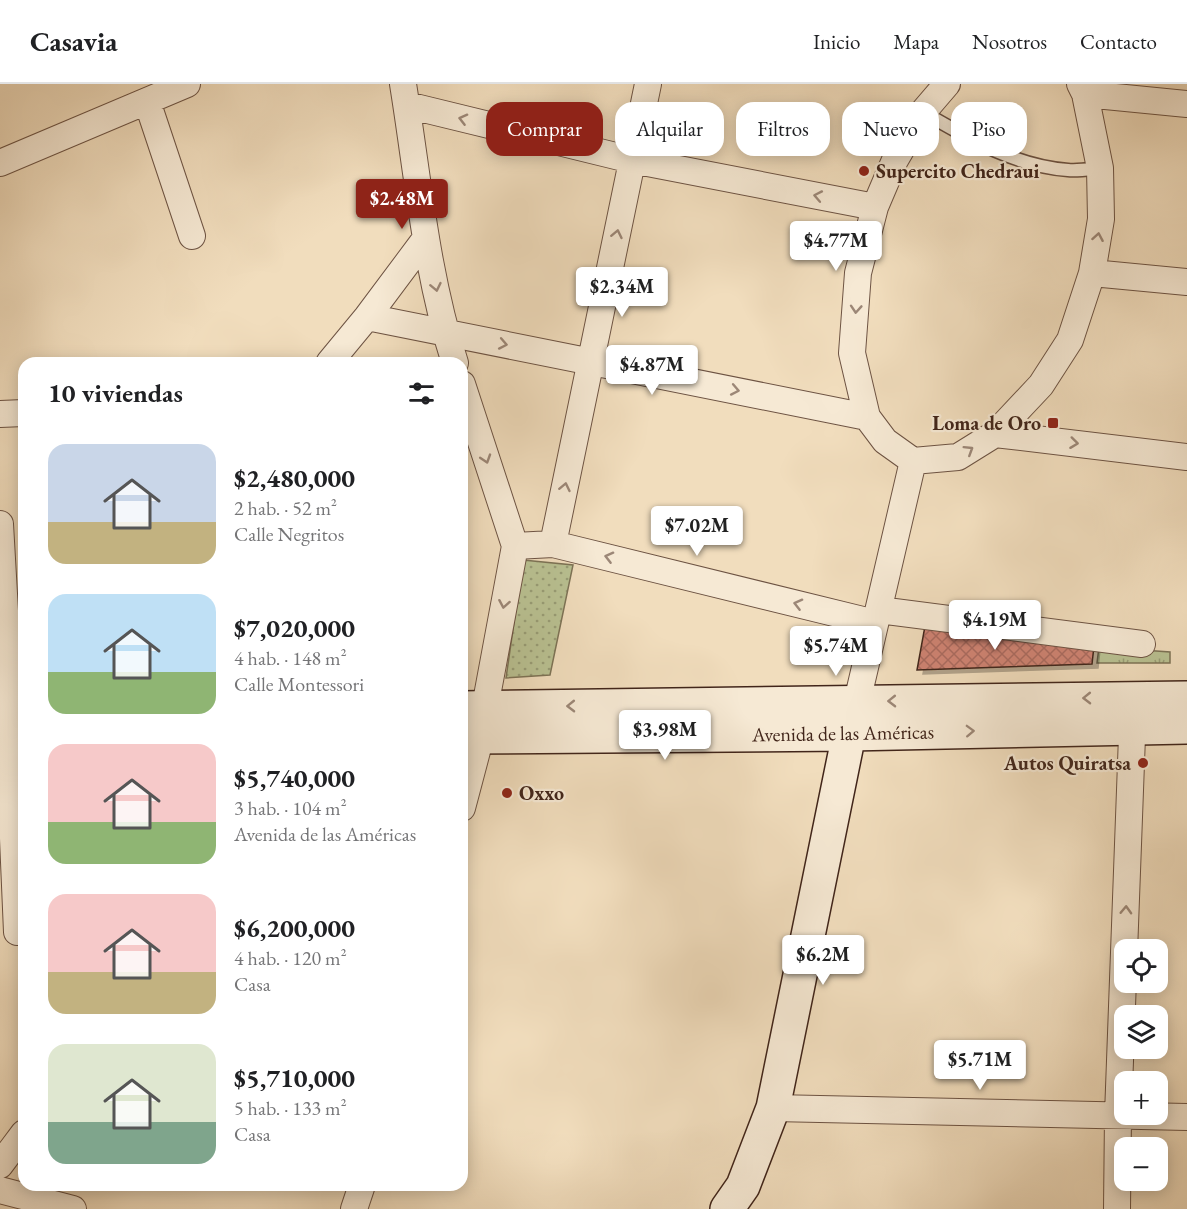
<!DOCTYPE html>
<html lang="es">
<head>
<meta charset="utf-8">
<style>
  :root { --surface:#fff; --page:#f6f6f6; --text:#202124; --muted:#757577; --line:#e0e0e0; --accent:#8f2418 }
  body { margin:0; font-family:"EB Garamond",serif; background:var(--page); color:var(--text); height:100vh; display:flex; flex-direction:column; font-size:22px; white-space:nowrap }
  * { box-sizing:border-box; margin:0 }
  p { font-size:20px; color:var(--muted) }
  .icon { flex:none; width:33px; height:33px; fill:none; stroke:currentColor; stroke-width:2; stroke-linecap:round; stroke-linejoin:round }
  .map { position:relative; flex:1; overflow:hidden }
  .details { position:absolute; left:18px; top:273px; width:450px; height:834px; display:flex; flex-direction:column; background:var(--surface); border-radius:18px; box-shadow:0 3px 15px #0003 }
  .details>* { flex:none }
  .hud { position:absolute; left:486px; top:18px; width:570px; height:54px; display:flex; gap:12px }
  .fabs { position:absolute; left:1114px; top:855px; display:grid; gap:12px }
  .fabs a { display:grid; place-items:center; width:54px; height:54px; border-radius:12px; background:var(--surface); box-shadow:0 3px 15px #0003; font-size:30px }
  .price { position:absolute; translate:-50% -51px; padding:0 14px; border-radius:6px; background:#fff; color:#222; font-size:20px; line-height:39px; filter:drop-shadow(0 2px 3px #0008) }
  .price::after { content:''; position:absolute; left:50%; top:36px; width:18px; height:14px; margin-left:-9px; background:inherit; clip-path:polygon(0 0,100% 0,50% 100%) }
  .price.selected { background:var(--accent); color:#fff }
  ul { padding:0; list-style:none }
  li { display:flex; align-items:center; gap:18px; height:150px; padding:0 30px }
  li span { display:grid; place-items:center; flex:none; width:168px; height:120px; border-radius:18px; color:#555 }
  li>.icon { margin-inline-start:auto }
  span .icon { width:72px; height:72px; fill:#fffc; stroke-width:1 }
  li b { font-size:26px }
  h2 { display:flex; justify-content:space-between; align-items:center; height:72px; padding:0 30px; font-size:26px }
  .pill { padding:0 21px; border-radius:18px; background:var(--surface); box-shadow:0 3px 15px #0003; font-size:21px; line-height:54px }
  .pill.selected { background:var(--accent); color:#fff }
  header { display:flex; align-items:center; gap:36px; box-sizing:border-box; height:84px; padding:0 30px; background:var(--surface); border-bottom:2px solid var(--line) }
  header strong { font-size:28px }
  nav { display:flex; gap:33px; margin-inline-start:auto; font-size:21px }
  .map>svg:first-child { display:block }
  .grass { fill:url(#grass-tufts); stroke:#7d7356; stroke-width:1.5 }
  .park { fill:url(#park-dots); stroke:#7d7356; stroke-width:1.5 }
  .building { fill:url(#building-cross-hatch); stroke:#41251a; stroke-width:1.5; filter:url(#shadow) }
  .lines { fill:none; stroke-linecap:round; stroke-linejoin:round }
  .service-casing { stroke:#6d5343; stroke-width:15 }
  .minor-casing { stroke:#6d5343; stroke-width:28 }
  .secondary-casing { stroke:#41251a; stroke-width:36 }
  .service { stroke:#f6e9d4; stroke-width:12 }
  .minor { stroke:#f6e9d4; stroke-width:26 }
  .secondary { stroke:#f6e9d4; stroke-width:33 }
  .oneway { stroke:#9c8777 }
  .poi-dot { fill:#8f2418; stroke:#f6e9d4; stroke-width:2 }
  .labels { text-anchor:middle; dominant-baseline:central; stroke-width:4.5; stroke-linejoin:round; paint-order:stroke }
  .poi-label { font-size:20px; font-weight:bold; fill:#41251a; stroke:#f6e9d4; text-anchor:start }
  .street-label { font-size:20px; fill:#41251a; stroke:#f6e9d4 }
</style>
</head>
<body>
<header>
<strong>Casavia</strong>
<nav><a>Inicio</a><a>Mapa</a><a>Nosotros</a><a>Contacto</a></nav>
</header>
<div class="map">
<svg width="1187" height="1125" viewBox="0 0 1187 1125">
  <defs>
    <pattern id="grass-tufts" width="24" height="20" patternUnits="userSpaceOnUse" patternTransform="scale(1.5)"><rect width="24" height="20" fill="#b9c192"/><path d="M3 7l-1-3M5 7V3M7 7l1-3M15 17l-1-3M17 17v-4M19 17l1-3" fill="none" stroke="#989d76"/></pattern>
    <pattern id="park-dots" width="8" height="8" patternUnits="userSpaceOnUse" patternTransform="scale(1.5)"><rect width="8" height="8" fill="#b9c192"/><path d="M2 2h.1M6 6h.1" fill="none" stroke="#989d76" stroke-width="1.8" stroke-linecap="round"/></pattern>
    <pattern id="building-cross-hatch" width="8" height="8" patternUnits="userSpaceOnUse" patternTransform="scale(1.5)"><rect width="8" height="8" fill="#cf8373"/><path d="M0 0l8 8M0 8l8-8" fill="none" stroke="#aa6b5e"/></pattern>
    <filter id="shadow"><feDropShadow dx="6" dy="4" stdDeviation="0" flood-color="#0004"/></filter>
  </defs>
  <rect width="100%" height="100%" fill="#f1ddbd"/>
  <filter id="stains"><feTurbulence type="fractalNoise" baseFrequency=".00333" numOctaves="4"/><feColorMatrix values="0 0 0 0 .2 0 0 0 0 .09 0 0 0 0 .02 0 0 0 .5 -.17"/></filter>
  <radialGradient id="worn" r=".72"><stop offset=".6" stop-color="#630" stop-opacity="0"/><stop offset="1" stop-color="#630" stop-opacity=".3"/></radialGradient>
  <path class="grass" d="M1099,563L1170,568V579H1097Z"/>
  <path class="park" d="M523,476L573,481L550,591L506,594Z"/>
  <path class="building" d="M925,542L1094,562L1092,580L917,586Z"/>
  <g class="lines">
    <g class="service-casing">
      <path id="service" d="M923,28C968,54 1014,82 1068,86C1078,87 1090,85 1100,84"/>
    </g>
    <g class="minor-casing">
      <path id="minor" d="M403,0C418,93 426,189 455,279
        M947,0L923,28L895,76L875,123L858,189L852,269L867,333L885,357L913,377L958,373L995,350L1041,301L1070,256L1092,189L1101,135L1100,84L1085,10L1080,0
        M1085,10L1187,20
        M147,17L192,152
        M407,21L632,76L875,123
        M0,79L187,0
        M1092,189L1187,198
        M367,233L867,333
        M329,279L367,233L426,154
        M462,300L515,462L485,623
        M0,330L24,329
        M995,350L1187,373
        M0,440L11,632L9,661L17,848
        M553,460L648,0
        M515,462L553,460L875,539
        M879,526L1142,560
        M853,635L913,377
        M462,724L481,652
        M773,1024L1187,1033
        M0,1081L24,1049
        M0,1106L73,1125
        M354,1125L362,1101
        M1117,1125L1118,1031L1133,625"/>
    </g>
    <g class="secondary-casing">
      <path id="secondary" d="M462,624L1187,614
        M0,632H24
        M462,653L849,650L1187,643
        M0,661H24
        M727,1125L743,1102L773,1024L849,650"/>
    </g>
    <use href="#service" class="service"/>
    <use href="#minor" class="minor"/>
    <use href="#secondary" class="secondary"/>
  </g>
  <defs><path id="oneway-chevron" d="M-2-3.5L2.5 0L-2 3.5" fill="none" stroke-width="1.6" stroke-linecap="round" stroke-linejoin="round" transform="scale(1.5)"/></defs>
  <g class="oneway">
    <use href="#oneway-chevron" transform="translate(463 35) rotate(-166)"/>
    <use href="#oneway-chevron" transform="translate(818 112) rotate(-169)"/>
    <use href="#oneway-chevron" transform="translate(617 150) rotate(-78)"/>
    <use href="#oneway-chevron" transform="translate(1098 153) rotate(-80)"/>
    <use href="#oneway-chevron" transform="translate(436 203) rotate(78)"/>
    <use href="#oneway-chevron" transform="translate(856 225) rotate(94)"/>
    <use href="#oneway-chevron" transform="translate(503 260) rotate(11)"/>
    <use href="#oneway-chevron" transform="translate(735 306) rotate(11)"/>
    <use href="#oneway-chevron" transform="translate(1074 359) rotate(7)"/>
    <use href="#oneway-chevron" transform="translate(969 366) rotate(-32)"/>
    <use href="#oneway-chevron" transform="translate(486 375) rotate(72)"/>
    <use href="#oneway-chevron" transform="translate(565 403) rotate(-78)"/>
    <use href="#oneway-chevron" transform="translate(609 473) rotate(-166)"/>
    <use href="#oneway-chevron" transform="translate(504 520) rotate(100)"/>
    <use href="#oneway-chevron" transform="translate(798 520) rotate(-166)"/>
    <use href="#oneway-chevron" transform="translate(1087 614) rotate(179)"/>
    <use href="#oneway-chevron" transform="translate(892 617) rotate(179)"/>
    <use href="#oneway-chevron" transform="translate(571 622) rotate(179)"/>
    <use href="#oneway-chevron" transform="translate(970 647) rotate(-2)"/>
    <use href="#oneway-chevron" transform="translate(1126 826) rotate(-88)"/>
  </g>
  <g class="poi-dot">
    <circle cx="864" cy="87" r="6"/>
    <rect x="1047" y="333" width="12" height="12" rx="3"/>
    <circle cx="1143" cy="679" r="6"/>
    <circle cx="507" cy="709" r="6"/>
  </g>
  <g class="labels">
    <g class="poi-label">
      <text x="876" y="87">Supercito Chedraui</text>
      <text x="1041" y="339" text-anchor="end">Loma de Oro</text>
      <text x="1131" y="679" text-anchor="end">Autos Quiratsa</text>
      <text x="519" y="709">Oxxo</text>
    </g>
    <g class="street-label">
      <text transform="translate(843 649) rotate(-1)">Avenida de las Américas</text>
    </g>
  </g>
  <rect width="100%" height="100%" filter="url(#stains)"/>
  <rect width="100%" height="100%" fill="url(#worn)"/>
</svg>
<div class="fabs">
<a><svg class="icon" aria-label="locate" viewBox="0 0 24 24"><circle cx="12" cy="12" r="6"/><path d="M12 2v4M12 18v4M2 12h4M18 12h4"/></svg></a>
<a><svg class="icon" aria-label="layers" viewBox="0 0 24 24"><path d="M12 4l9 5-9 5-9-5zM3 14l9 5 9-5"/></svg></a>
<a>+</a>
<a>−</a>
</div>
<b class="price selected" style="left:402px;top:146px">$2.48M</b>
<b class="price" style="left:836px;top:188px">$4.77M</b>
<b class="price" style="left:622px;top:234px">$2.34M</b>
<b class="price" style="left:652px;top:312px">$4.87M</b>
<b class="price" style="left:697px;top:473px">$7.02M</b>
<b class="price" style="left:995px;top:567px">$4.19M</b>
<b class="price" style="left:836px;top:593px">$5.74M</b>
<b class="price" style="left:665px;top:677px">$3.98M</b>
<b class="price" style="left:823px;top:902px">$6.2M</b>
<b class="price" style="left:980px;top:1007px">$5.71M</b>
<div class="hud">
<a class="pill selected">Comprar</a>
<a class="pill">Alquilar</a>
<a class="pill">Filtros</a>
<a class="pill">Nuevo</a>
<a class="pill">Piso</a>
</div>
<section class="details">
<h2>10 viviendas<svg class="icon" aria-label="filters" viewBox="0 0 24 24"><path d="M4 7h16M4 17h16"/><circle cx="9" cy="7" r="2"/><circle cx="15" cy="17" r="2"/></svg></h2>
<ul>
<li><span style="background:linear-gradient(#c9d6e8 65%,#c2b280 0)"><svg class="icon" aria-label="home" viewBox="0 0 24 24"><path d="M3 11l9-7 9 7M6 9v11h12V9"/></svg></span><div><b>$2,480,000</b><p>2 hab. · 52 m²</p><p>Calle Negritos</p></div></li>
<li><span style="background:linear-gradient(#bfe0f5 65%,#8fb573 0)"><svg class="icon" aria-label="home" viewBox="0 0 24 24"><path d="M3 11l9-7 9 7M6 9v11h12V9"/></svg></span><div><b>$7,020,000</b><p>4 hab. · 148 m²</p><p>Calle Montessori</p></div></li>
<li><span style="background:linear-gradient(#f6c9c9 65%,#8fb573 0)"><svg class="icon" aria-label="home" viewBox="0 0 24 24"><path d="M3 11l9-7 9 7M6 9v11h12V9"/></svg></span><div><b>$5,740,000</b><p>3 hab. · 104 m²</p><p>Avenida de las Américas</p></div></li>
<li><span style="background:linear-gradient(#f6c9c9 65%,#c2b280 0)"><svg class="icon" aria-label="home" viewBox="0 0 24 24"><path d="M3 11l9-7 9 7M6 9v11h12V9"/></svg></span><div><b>$6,200,000</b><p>4 hab. · 120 m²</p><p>Casa</p></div></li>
<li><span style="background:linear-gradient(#dfe7d0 65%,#7fa58c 0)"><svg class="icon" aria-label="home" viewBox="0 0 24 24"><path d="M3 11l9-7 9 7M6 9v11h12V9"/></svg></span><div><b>$5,710,000</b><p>5 hab. · 133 m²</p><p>Casa</p></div></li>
</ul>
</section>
</div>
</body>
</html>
